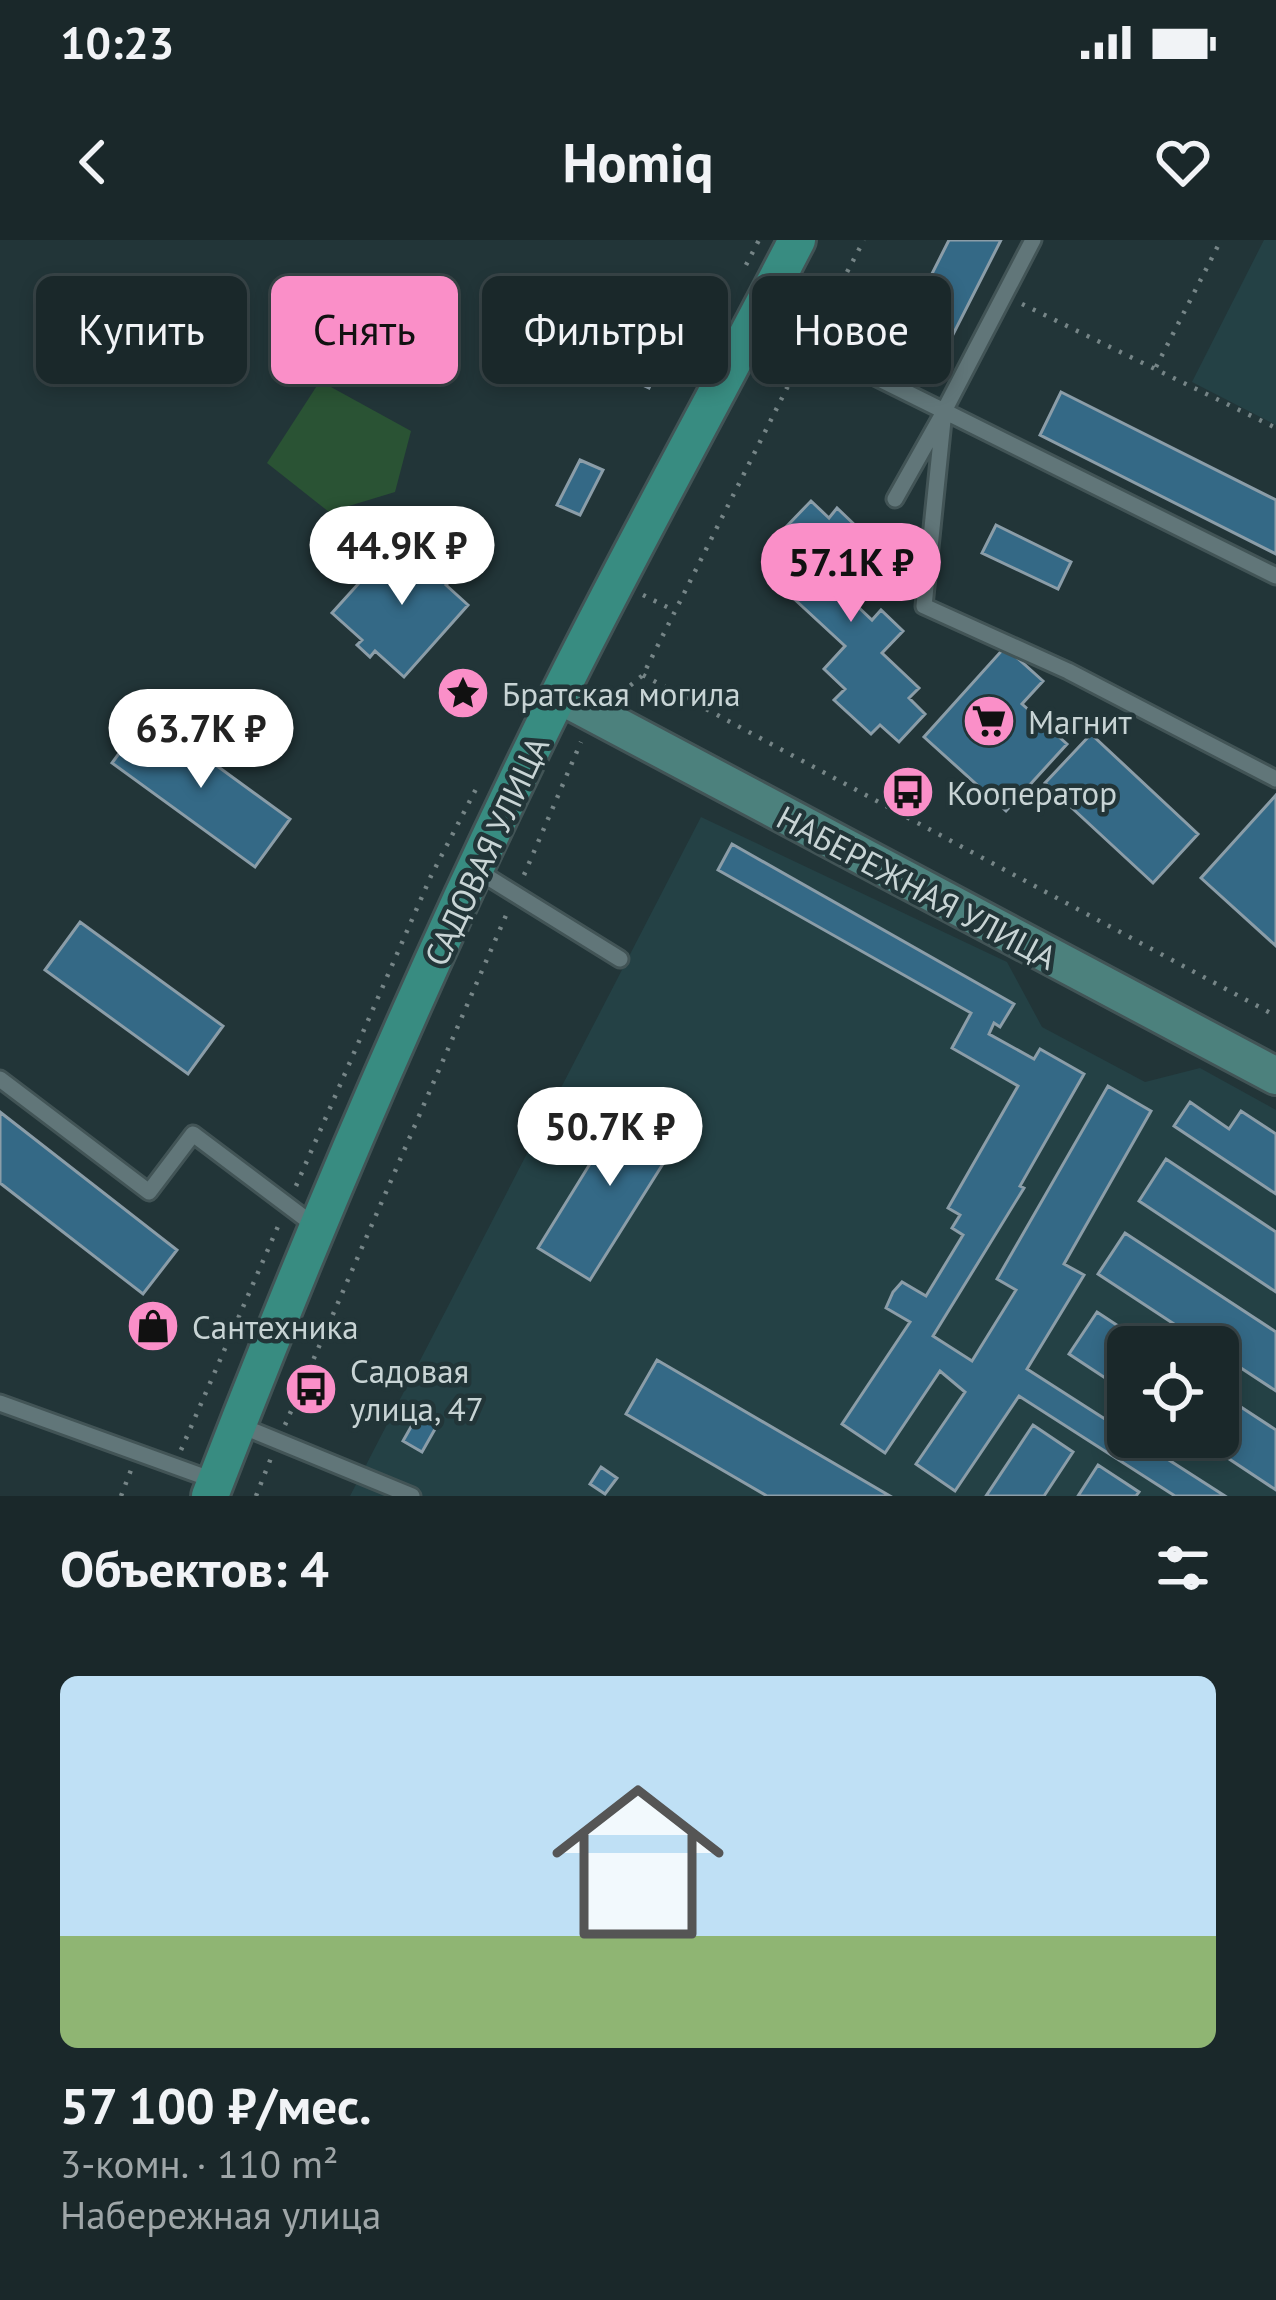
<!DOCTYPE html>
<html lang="ru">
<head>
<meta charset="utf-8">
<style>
  :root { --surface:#1a282a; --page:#273436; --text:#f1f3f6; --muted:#9fa6a8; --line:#384447; --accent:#fa8fc8 }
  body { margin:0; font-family:"PT Sans",sans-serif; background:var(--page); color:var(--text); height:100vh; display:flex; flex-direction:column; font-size:45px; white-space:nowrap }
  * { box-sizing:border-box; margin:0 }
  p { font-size:39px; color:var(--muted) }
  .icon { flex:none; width:66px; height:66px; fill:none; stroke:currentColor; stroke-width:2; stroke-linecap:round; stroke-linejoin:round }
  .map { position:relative; height:1256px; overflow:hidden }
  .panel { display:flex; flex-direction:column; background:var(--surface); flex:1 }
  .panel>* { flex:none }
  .banner { position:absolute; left:36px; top:36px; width:1206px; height:108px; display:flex; gap:24px }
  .buttons { position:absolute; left:1107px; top:1086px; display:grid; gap:24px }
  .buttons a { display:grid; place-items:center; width:132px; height:132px; border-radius:18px; background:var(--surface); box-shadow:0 6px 18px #0003,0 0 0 3px var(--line); font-size:60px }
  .price { position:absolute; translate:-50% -102px; padding:0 27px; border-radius:42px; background:#fff; color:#222; font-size:39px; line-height:78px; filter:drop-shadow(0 3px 6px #0008) }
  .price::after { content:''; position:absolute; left:50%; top:72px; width:36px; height:27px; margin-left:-18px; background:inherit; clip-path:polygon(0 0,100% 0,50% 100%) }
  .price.selected { background:var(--accent); color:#111 }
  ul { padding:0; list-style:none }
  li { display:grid; align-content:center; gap:24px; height:636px; padding:0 60px }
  li span { display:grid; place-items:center; height:372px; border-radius:18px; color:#555 }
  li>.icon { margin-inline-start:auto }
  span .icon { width:216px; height:216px; fill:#fffc; stroke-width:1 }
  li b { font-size:51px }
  h2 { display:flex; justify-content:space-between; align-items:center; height:144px; padding:0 60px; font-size:51px }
  .tag { padding:0 42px; border-radius:18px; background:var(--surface); box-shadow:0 6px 18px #0003,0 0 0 3px var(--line); font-size:42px; line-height:108px }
  .tag.selected { background:var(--accent); color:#111 }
  .status { display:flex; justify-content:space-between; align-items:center; height:84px; padding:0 60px; background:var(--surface); direction:ltr }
  .status svg { height:33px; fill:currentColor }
  header { display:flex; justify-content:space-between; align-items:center; height:156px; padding:0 60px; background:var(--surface); font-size:54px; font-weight:600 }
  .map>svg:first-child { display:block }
  .built { fill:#244145; fill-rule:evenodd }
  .green { fill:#2a5334 }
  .building { fill:#346986; stroke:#8b9da8; stroke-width:3 }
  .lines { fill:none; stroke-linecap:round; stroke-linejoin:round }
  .lane-casing { stroke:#425456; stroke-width:21 }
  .secondary-casing { stroke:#425456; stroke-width:42 }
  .primary-casing { stroke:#425456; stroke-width:42 }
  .path { stroke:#768587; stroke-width:4.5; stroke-dasharray:3 9; stroke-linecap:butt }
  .lane { stroke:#617679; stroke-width:15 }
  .secondary { stroke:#4c817d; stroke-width:36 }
  .primary { stroke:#388c81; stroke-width:36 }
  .labels { text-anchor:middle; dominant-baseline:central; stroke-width:9; stroke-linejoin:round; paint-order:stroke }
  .poi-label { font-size:33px; fill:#c8d4d5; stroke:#223538; text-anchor:start }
  .street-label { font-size:33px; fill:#c8d4d5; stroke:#223538 }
</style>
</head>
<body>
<div class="status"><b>10:23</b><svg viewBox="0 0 49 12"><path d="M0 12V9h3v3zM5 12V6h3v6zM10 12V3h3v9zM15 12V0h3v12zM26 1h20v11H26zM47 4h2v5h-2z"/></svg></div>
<header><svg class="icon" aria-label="back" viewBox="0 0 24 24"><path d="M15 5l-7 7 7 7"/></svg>Homiq<svg class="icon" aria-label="heart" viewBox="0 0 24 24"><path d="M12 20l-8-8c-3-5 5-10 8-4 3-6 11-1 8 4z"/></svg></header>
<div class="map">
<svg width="1276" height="1256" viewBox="0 0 1276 1256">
  <rect width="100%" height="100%" fill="#223538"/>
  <path class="built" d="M1264,0H1276V185L1192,142Z
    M701,577L1007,722L1042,787L1145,842L1200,828L1276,870V1256H350ZM1128,1107H1218V1197H1128Z"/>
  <path class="green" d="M320,141L411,191L395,252L329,272L267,223Z"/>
  <path class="building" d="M949,0H1001L936,128L895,107Z
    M645,63L682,80L649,148L613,131Z
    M1061,152L1276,260V314L1040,195Z
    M580,220L603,230L580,275L557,265Z
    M811,261L829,278L837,268L859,289L839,310L874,343L855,364L872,380L881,370L903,391L882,413L919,448L909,458L925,474L899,502L880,485L871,494L834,460L845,449L824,429L845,406L791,356L802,344L784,327L806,304L787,286Z
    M996,285L1071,322L1058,349L982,313Z
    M397,301L422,323L432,313L456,334L446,345L468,365L404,437L375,411L370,417L357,405L362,400L332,373Z
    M1005,407L1043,441L1022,464L1067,504L1006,571L924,497Z
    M147,475L290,579L255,627L112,523Z
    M1091,494L1198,594L1153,643L1045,543Z
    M1276,555V706L1201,638Z
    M732,604L1014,764L1000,787L994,783L989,794L1034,819L1040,809L1084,834L1020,946L1024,948L933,1096L972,1121L1016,1050L997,1039L1108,846L1151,871L1064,1024L1084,1035L1027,1129L1225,1256H1175L1019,1156L955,1251L916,1224L965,1152L940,1131L885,1213L842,1184L910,1082L886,1068L893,1052L902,1042L926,1056L963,995L952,988L960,975L948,968L1018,846L952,808L971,773L718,630Z
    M80,682L223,786L188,834L45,730Z
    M630,859L683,892L590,1040L538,1008Z
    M1190,862L1229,889L1241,871L1276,894V954L1174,886Z
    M0,872L177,1010L143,1054L0,943Z
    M1166,919L1276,992V1052L1139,961Z
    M1125,993L1276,1092V1151L1218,1113V1107H1209L1098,1034Z
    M1097,1072L1150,1107H1128V1153L1069,1114Z
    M657,1120L890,1256H767L626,1174Z
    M1218,1152L1276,1190V1250L1196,1197H1218Z
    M420,1171L439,1182L422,1212L403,1201Z
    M1033,1185L1073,1212L1044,1256H986Z
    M1098,1225L1139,1252L1136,1256H1078Z
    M601,1227L617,1238L605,1254L590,1244Z"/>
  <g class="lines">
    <g class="lane-casing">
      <path id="lane" d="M756,78L944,171L1033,0
        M944,171L924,366L1068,431L1276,539
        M944,171L1276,336
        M895,259L940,179
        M478,631L620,719
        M0,839L149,952L193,894L319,989
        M0,1163L213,1240
        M239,1185L412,1256"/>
    </g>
    <g class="secondary-casing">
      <path id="secondary" d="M559,455L1276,836"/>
    </g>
    <g class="primary-casing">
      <path id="primary" d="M210,1256C314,986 429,717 557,458C634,303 718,153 797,0"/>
    </g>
    <path class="path" d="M746,25L759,0
      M1022,64L1276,188
      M819,85L864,0
      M1156,127L1221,0
      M643,355L675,371
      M643,435L1276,776
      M621,453L643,435L800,122
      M524,635L581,502
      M296,946L431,636L477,547
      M285,1185L507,673
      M181,1210L279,984
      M121,1256L131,1230
      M256,1256L271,1218"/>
    <use href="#lane" class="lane"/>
    <use href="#secondary" class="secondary"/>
    <use href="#primary" class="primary"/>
  </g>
  <defs>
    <g id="sight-disc" transform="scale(2.7)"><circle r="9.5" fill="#fa8fc8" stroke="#223538"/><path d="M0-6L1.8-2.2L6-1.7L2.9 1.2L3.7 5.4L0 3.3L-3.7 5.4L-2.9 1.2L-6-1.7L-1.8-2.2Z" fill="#111"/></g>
    <g id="supermarket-disc" transform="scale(2.7)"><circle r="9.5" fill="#fa8fc8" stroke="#223538"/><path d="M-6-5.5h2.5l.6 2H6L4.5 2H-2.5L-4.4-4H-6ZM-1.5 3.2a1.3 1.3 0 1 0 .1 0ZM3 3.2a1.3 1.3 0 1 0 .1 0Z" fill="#111"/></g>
    <g id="bus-disc" transform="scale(2.7)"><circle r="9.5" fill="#fa8fc8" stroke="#223538"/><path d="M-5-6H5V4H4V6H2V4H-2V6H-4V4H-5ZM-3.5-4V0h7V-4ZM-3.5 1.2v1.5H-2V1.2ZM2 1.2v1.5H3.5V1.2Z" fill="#111"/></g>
    <g id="shop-disc" transform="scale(2.7)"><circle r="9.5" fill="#fa8fc8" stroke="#223538"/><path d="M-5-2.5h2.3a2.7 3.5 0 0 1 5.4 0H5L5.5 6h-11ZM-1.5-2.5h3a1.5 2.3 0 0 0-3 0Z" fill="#111"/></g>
  </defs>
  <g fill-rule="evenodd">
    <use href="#sight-disc" x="463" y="453"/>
    <use href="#supermarket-disc" x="989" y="481"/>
    <use href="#bus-disc" x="908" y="552"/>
    <use href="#shop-disc" x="153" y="1086"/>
    <use href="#bus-disc" x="311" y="1149"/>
  </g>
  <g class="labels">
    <g class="poi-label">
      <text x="502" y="453">Братская могила</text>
      <text x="1028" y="481">Магнит</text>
      <text x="947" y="552">Кооператор</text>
      <text x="192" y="1086">Сантехника</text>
      <text x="350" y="1130">Садовая<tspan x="350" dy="38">улица, 47</tspan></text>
    </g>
    <g class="street-label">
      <text transform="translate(486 611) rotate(-65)">САДОВАЯ УЛИЦА</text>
      <text transform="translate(917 647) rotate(28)">НАБЕРЕЖНАЯ УЛИЦА</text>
    </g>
  </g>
</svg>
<div class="buttons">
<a><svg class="icon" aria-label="locate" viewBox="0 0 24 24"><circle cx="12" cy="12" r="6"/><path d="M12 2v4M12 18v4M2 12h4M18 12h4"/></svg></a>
</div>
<b class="price" style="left:402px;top:368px">44.9K ₽</b>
<b class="price selected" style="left:851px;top:385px">57.1K ₽</b>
<b class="price" style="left:201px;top:551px">63.7K ₽</b>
<b class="price" style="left:610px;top:949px">50.7K ₽</b>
<div class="banner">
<a class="tag">Купить</a>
<a class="tag selected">Снять</a>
<a class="tag">Фильтры</a>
<a class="tag">Новое</a>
</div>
</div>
<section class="panel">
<h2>Объектов: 4<svg class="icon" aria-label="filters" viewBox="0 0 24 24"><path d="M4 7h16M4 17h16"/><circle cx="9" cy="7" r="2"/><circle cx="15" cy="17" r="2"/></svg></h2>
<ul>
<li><span style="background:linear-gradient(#bfe0f5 70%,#8fb573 0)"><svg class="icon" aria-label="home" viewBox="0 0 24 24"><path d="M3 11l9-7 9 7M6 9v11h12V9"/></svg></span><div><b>57 100 ₽/мес.</b><p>3-комн. · 110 m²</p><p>Набережная улица</p></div></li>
</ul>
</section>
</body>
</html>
